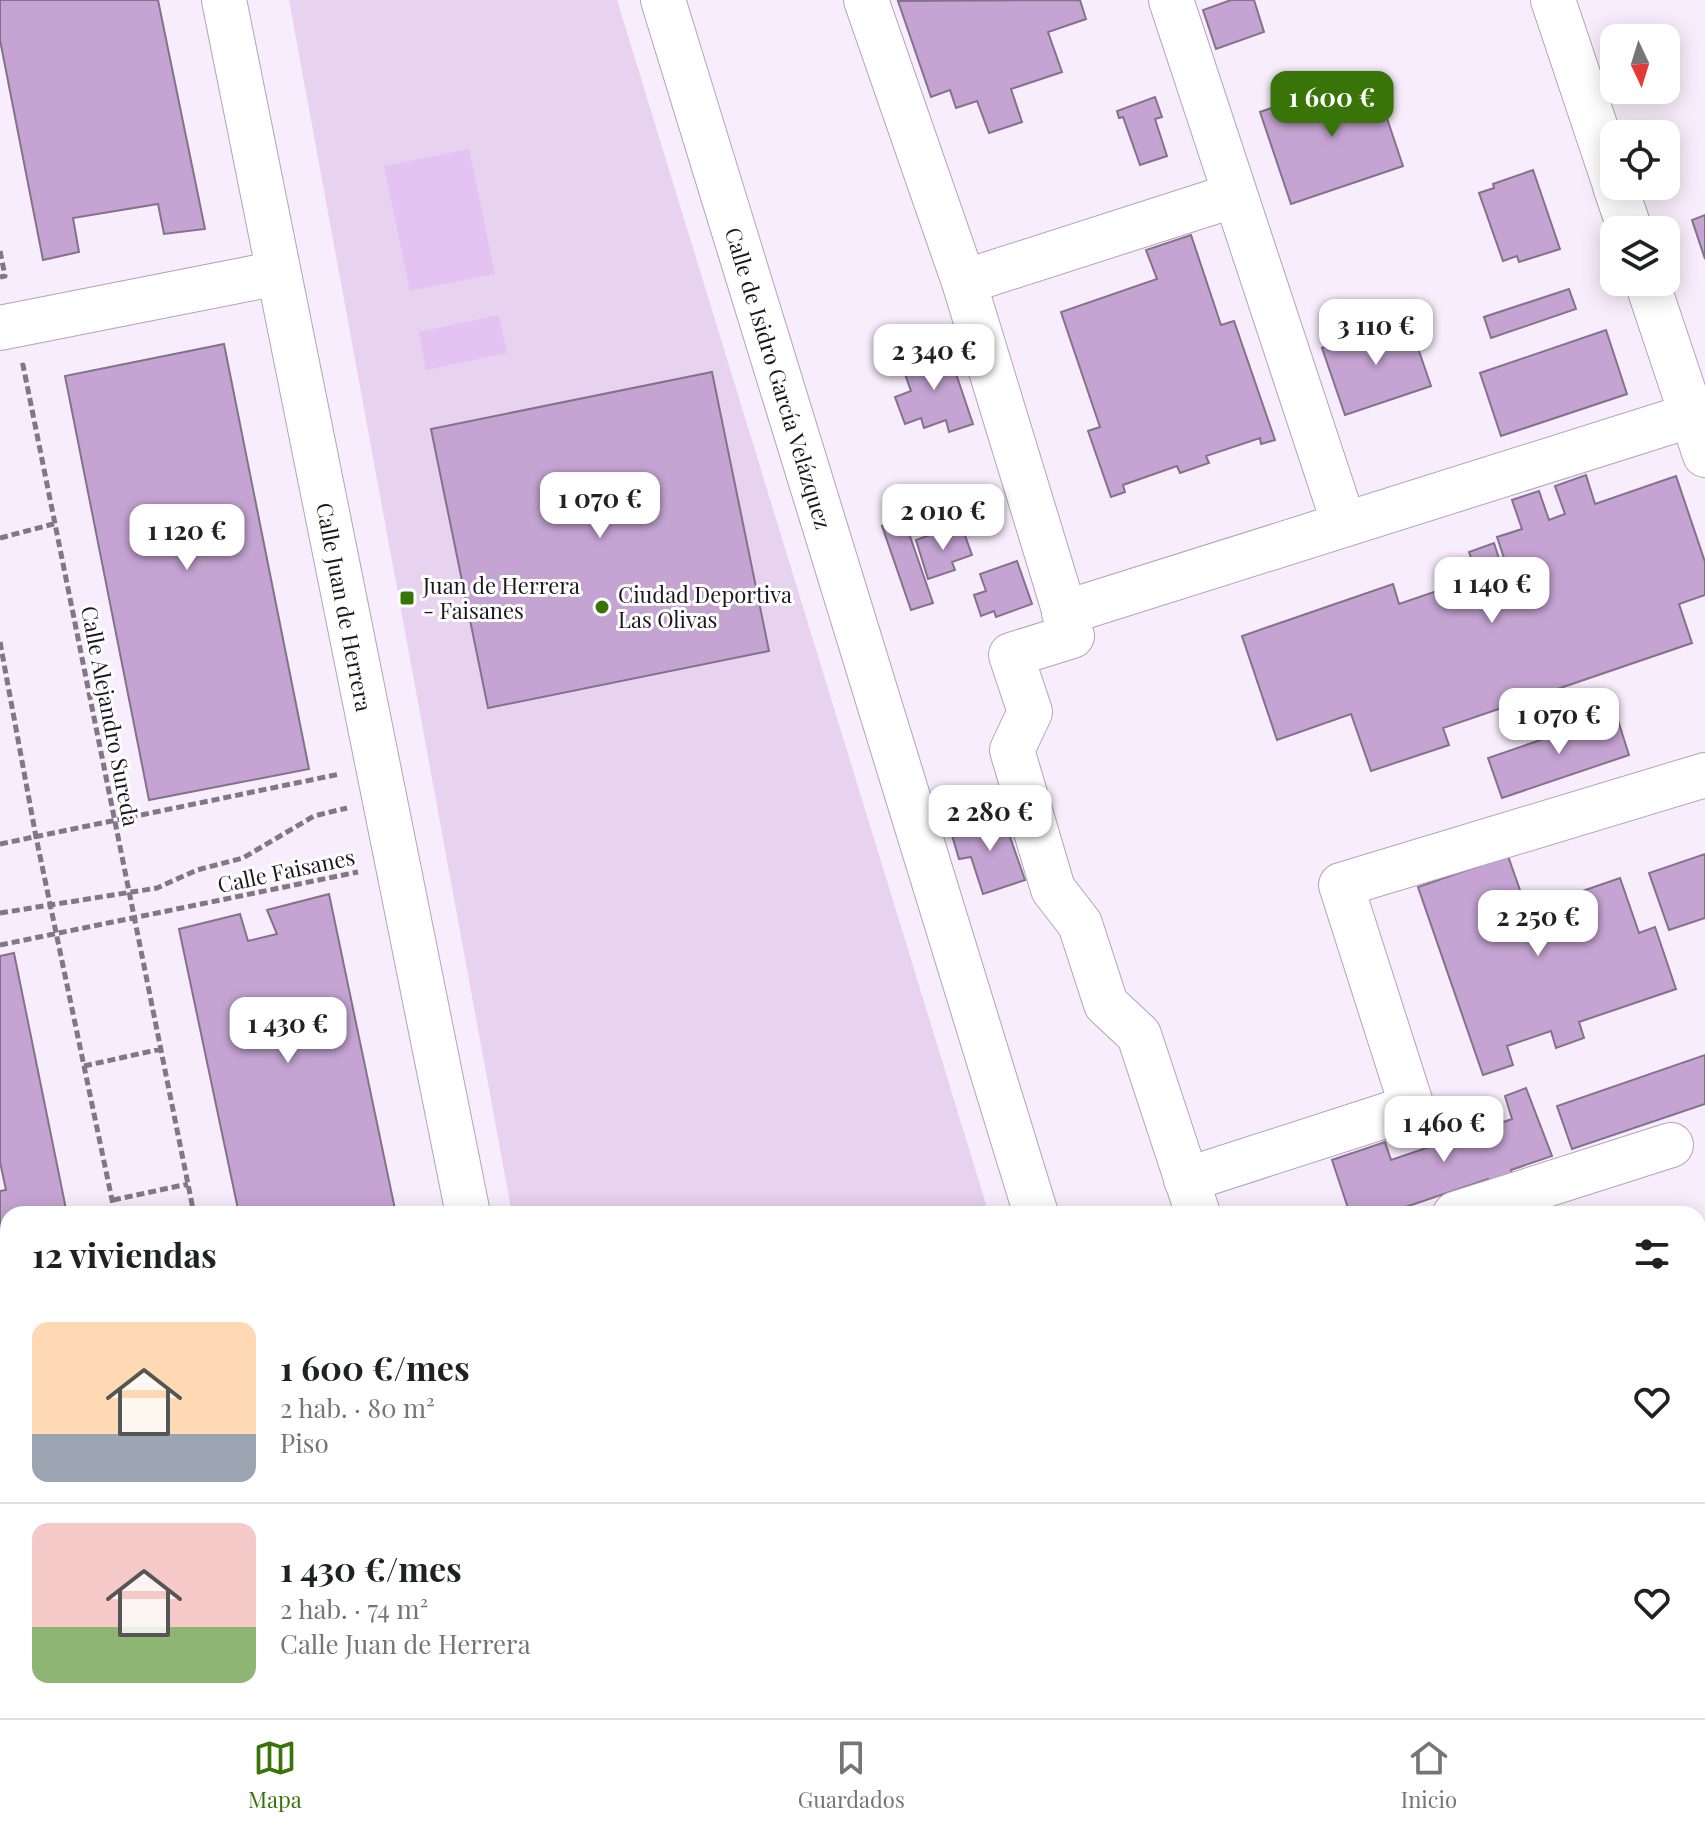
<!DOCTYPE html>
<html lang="es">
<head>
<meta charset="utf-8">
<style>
  :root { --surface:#fff; --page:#f2f2f2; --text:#202124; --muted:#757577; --line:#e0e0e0; --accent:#397408 }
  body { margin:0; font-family:"Playfair Display",serif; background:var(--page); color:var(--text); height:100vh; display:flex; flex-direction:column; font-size:30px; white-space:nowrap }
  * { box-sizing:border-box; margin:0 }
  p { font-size:26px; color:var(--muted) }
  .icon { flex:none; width:44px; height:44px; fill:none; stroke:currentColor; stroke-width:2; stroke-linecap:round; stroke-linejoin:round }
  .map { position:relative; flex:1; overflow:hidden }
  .details { position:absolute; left:0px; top:1206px; width:1706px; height:512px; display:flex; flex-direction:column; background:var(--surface); border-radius:24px 24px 0 0; box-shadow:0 4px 20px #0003 }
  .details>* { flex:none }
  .needle { width:52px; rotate:176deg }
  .tools { position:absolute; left:1600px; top:24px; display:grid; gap:16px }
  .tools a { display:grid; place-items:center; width:80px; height:80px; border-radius:16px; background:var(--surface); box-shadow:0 4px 20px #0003; font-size:40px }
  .price { position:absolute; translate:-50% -68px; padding:0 18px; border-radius:16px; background:#fff; color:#222; font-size:26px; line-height:52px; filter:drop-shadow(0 2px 4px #0008) }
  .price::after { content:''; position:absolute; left:50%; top:48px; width:24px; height:18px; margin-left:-12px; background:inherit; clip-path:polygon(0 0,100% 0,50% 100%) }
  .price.current { background:var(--accent); color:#fff }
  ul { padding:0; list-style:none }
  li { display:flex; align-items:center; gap:24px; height:200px; padding:0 32px }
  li+li { border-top:2px solid var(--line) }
  li span { display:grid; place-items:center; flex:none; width:224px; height:160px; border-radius:16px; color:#555 }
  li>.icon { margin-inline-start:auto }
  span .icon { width:96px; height:96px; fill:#fffc; stroke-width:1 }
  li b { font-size:34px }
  h2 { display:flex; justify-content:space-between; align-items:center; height:96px; padding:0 32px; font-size:34px }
  .dock { display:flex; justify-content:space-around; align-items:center; height:112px; border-top:2px solid var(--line); background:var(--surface); font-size:22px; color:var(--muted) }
  .dock a { display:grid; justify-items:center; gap:4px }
  .dock .current { color:var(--accent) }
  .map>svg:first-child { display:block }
  .green { fill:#e7d2f0 }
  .water { fill:#e4c3f3 }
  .building { fill:#c5a4d3; stroke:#827389; stroke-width:2 }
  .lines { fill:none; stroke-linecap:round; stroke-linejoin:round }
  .minor-casing { stroke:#b3a3ba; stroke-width:46 }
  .path { stroke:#817884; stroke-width:5; stroke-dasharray:8 4; stroke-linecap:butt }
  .minor { stroke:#fff; stroke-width:44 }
  .poi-dot { fill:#397408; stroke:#fff; stroke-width:3 }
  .labels { text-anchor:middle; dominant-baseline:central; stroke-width:6; stroke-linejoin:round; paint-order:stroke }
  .street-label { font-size:22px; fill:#1c161e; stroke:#fff }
  .poi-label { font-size:22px; fill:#1c161e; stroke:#fff; text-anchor:start }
</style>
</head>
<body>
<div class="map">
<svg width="1705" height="1718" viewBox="0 0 1705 1718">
  <rect width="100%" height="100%" fill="#f8edfc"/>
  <path class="green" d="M289,0H617L989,1214H512Z
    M604,1710H780L732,1718H605Z"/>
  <path class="water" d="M469,149L495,274L410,291L384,166Z
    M499,315L507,353L426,370L419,332Z"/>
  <path class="building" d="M0,0H158L205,229L164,234L158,204L73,218L79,252L43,260L0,40Z
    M1080,0L1086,19L1048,32L1062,72L1011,89L1022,122L989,133L977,101L956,108L950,90L931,97L898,1Z
    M1231,0H1254L1264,32L1216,49L1203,10Z
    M1372,74L1403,166L1291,204L1260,112Z
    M1155,97L1162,117L1155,119L1167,156L1140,165L1123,117L1119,118L1117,111Z
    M1533,170L1560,249L1519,262L1517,256L1503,261L1479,193L1494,188L1493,184Z
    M1705,215V259L1692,220Z
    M1191,235L1221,325L1234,321L1275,440L1261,444L1260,438L1206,456L1209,463L1180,473L1177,466L1123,485L1125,492L1111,497L1088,431L1100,427L1061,312L1157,279L1146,250Z
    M1569,289L1576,309L1491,338L1484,317Z
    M1408,319L1431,386L1345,415L1322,348Z
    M1606,330L1627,394L1501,436L1480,373Z
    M224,344L309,769L149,800L65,376Z
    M947,347L973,424L949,432L946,420L924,428L921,418L905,424L895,397L911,391L901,363Z
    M712,372L769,651L488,708L431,429Z
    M1586,475L1595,504L1676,476L1705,562V595L1679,604L1692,643L1443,728L1449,745L1371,771L1351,714L1277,740L1242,636L1393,584L1399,604L1478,577L1469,552L1494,543L1502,568L1507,567L1497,537L1522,529L1512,500L1539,491L1549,520L1565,514L1555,486Z
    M904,519L933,603L911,610L882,526Z
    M963,530L972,555L952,562L955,570L928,579L916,540L941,531L943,537Z
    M1017,561L1032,604L996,617L994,611L981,616L974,595L986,591L980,574Z
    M1616,714L1629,755L1502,798L1488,758Z
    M1002,814L1025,880L983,894L971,857L959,859L951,832Z
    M1705,854V918L1669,930L1649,873Z
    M1508,856L1527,910L1620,878L1639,933L1655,927L1676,989L1579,1022L1584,1038L1556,1048L1551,1031L1507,1046L1513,1065L1483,1075L1418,887Z
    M329,894L396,1214H239L179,929L240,914L248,941L277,934L267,910Z
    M14,953L67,1214H8V1318L0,1320V1263L7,1262L0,1228V1191L6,1190L0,1162V956Z
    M1705,1055V1104L1572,1149L1557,1106Z
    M1526,1088L1552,1156L1511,1170L1518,1191L1494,1199L1488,1179L1385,1214H1350L1332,1160L1385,1142L1391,1160L1512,1119L1505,1096Z
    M8,1458V1591L0,1593V1460Z
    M8,1657V1710H172L173,1718H0V1658Z
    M337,1710H484L485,1714L463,1718H339Z"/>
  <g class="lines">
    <g class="minor-casing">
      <path id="minor" d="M224,0L468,1214
        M663,0L1036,1214
        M866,0L964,282L1072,636L1011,655L1030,712L1012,750L1053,889L1080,924L1106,1004L1139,1035L1198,1214
        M1171,0L1344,524
        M1553,0L1614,182
        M1615,186L1630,230
        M964,282L1235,195
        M1647,282L1705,455
        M0,328L278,273
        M1064,613L1705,411
        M1186,1180L1412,1107L1341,885L1705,775
        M1455,1214L1671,1145
        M0,1393L8,1391
        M566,1710L568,1718
        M1064,1718L1074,1710"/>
    </g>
    <path class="path" d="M0,251L5,276L0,277
      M21,366L23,365L194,1214
      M0,538L57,523
      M0,642L36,837L115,1214
      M0,844L340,774
      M0,913L157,888L197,870L243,858L314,816L347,808
      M0,945L358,872
      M84,1066L161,1049
      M113,1200L188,1184
      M1698,1665L1705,1657
      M217,1710L219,1718
      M292,1710L294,1718
      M1656,1718L1662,1710"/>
    <use href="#minor" class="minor"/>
  </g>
  <g class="poi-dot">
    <rect x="399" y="590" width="16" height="16" rx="4"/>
    <circle cx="602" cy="607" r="8"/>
  </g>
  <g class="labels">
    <g class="street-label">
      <text transform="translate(779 378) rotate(73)">Calle de Isidro García Velázquez</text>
      <text transform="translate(345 607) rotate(79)">Calle Juan de Herrera</text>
      <text transform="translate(111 716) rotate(79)">Calle Alejandro Sureda</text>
      <text transform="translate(286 870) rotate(-12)">Calle Faisanes</text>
    </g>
    <g class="poi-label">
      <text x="423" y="585">Juan de Herrera<tspan x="423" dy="25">- Faisanes</tspan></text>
      <text x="618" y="594">Ciudad Deportiva<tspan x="618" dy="25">Las Olivas</tspan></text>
    </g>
  </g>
</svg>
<div class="tools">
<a><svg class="needle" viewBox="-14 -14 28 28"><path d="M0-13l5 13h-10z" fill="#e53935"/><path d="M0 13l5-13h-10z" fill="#757577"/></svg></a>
<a><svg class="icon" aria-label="locate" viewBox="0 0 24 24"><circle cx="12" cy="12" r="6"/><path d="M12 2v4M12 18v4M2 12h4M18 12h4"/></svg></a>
<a><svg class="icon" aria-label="layers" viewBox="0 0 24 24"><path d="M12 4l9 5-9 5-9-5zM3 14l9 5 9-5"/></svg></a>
</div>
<b class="price current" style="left:1332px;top:139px">1 600 €</b>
<b class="price" style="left:1376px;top:367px">3 110 €</b>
<b class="price" style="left:934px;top:392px">2 340 €</b>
<b class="price" style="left:600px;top:540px">1 070 €</b>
<b class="price" style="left:943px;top:552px">2 010 €</b>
<b class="price" style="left:187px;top:572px">1 120 €</b>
<b class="price" style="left:1492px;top:625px">1 140 €</b>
<b class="price" style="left:1559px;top:756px">1 070 €</b>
<b class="price" style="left:990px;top:853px">2 280 €</b>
<b class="price" style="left:1538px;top:958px">2 250 €</b>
<b class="price" style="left:288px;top:1065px">1 430 €</b>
<b class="price" style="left:1444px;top:1164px">1 460 €</b>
<section class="details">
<h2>12 viviendas<svg class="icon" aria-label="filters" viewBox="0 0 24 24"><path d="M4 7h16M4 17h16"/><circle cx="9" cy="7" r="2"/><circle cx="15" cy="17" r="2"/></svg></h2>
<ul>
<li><span style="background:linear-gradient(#ffd9b3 70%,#9aa5b1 0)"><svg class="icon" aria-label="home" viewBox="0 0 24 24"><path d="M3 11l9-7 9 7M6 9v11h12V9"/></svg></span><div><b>1 600 €/mes</b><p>2 hab. · 80 m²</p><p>Piso</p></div><svg class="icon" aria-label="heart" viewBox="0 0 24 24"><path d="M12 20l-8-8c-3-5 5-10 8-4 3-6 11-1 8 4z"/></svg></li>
<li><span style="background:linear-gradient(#f6c9c9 65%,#8fb573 0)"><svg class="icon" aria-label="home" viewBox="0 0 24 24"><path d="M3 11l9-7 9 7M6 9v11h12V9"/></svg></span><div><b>1 430 €/mes</b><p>2 hab. · 74 m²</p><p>Calle Juan de Herrera</p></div><svg class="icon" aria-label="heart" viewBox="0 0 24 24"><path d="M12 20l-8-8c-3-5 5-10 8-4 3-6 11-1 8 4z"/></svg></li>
</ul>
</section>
</div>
<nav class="dock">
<a class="current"><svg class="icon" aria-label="map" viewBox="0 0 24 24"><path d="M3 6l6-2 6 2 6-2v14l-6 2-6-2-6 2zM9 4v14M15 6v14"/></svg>Mapa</a>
<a><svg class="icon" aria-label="saved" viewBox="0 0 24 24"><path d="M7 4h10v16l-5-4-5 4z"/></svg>Guardados</a>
<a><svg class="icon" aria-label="home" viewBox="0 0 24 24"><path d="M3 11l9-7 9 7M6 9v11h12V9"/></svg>Inicio</a>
</nav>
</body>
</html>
